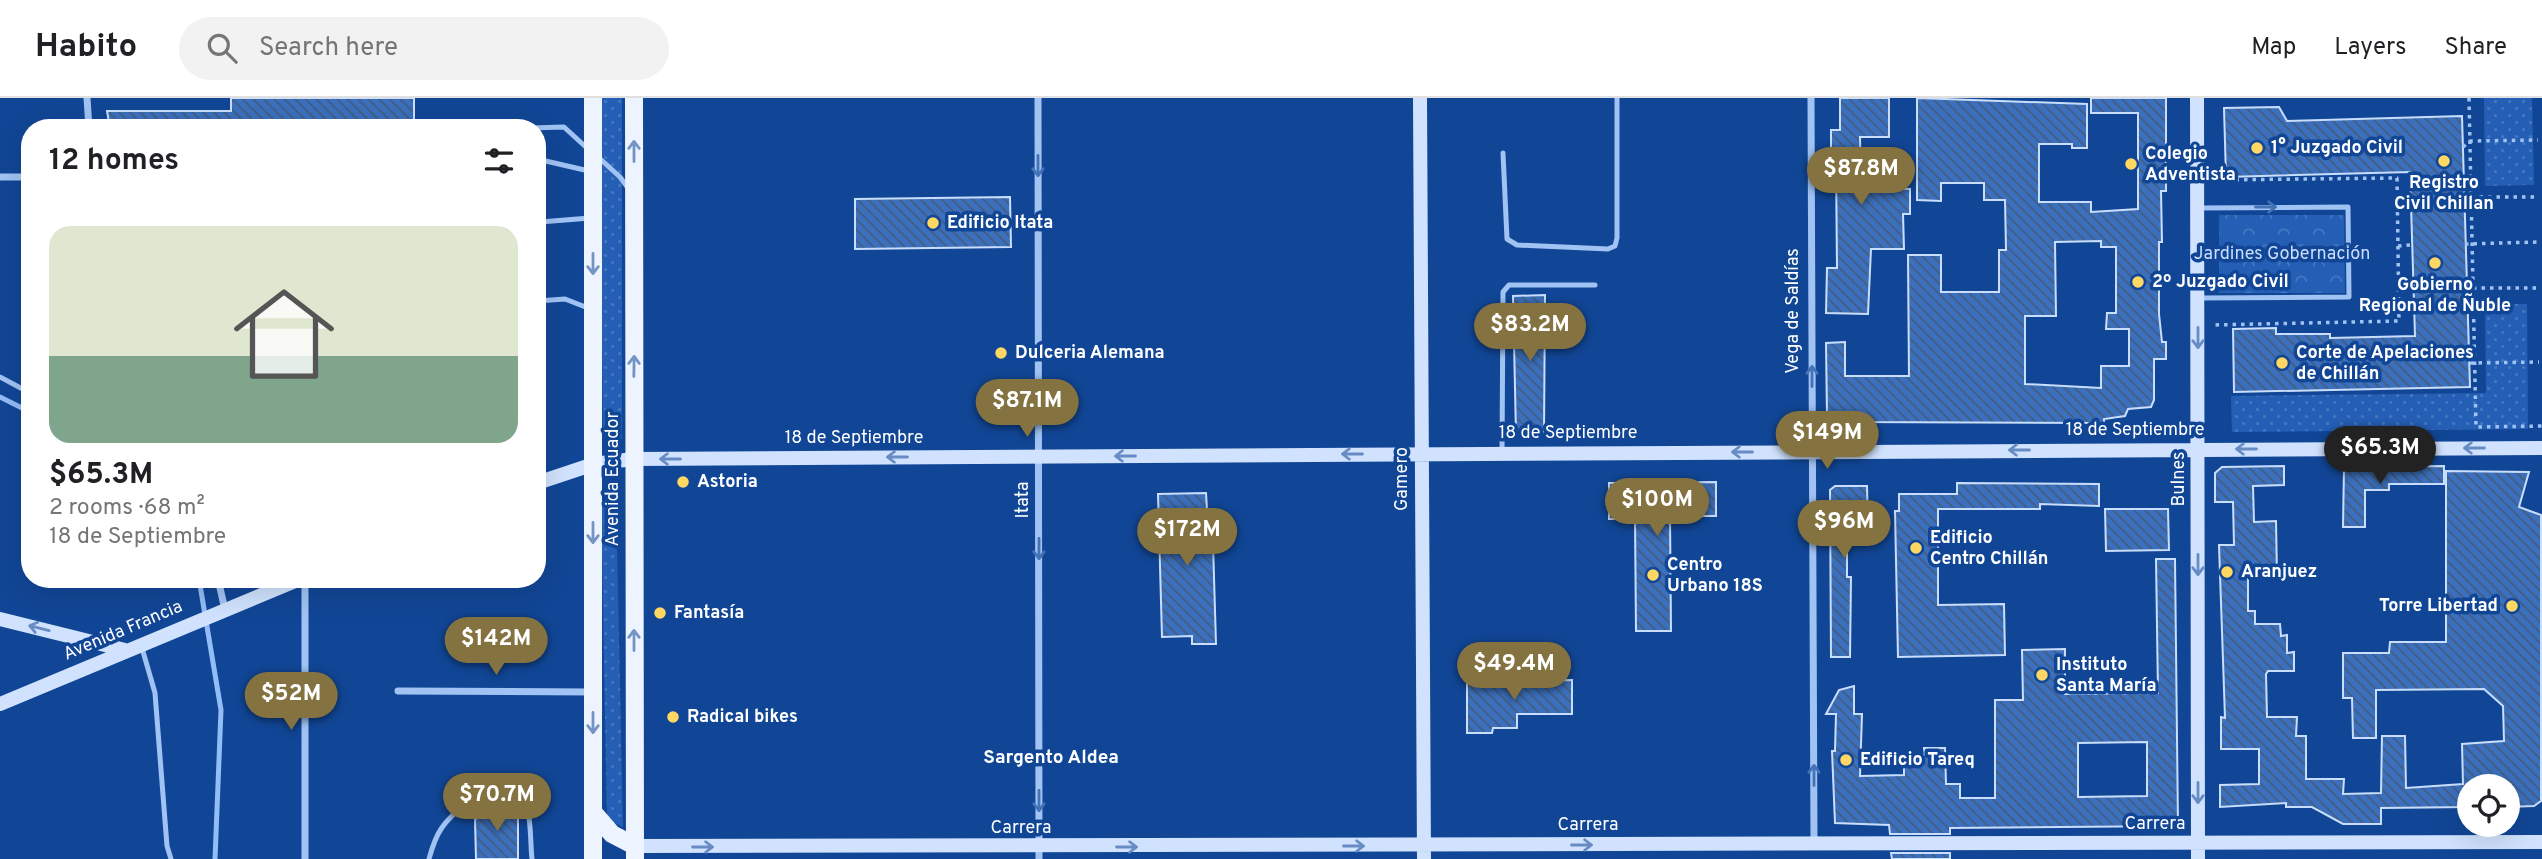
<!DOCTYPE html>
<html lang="en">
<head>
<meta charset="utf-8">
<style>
  :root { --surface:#fff; --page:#f2f2f2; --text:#202124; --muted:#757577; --line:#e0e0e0; --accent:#847340 }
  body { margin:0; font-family:Overpass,sans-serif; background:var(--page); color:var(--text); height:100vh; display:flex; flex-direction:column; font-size:26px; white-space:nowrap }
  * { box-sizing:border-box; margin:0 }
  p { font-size:23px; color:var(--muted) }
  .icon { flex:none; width:38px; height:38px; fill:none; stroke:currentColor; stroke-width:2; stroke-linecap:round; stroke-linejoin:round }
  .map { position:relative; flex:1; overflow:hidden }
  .details { position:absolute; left:21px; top:21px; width:525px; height:469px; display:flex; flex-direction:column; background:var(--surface); border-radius:28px; box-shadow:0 7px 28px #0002 }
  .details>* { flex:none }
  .tools { position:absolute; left:2457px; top:676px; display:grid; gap:14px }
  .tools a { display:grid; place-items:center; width:63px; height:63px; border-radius:50%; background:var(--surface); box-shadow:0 7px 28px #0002; font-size:35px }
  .price { position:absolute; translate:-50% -60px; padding:0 16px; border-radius:24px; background:var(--accent); color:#fff; font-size:23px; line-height:46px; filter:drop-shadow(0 2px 4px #0008) }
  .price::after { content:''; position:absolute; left:50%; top:42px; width:21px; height:16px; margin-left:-10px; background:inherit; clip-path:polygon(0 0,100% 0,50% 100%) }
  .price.selected { background:#222; color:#fff }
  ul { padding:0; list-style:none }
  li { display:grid; align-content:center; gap:14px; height:371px; padding:0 28px }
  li+li { border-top:2px solid var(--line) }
  li span { display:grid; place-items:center; height:217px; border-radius:21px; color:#555 }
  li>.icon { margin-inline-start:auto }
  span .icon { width:126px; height:126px; fill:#fffc; stroke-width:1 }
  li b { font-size:30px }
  h2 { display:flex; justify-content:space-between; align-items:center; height:84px; padding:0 28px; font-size:30px }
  header { display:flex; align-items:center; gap:42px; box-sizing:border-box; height:98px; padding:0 35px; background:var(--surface); border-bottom:2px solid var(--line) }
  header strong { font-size:33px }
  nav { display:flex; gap:38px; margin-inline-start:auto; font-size:24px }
  .search { width:490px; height:63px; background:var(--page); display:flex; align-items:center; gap:18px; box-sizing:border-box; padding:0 24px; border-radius:38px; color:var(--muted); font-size:26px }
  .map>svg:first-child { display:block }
  .grass { fill:url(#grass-dots) }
  .forest { fill:url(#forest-crowns) }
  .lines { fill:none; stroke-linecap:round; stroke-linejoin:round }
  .stream { stroke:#93bdf6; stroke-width:5 }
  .building { fill:url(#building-back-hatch); stroke:#c9defd; stroke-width:2; fill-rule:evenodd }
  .path { stroke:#a1c3f3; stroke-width:3.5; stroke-dasharray:3.5 5; stroke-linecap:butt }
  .lane { stroke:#a1c3f3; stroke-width:5 }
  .street { stroke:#a1c3f3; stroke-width:7 }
  .secondary { stroke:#d0e2fd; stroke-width:14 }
  .primary { stroke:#edf3ff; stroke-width:18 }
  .oneway { stroke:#7494c5 }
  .oneway2 { stroke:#4372b7 }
  .oneway3 { stroke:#678cc4 }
  .poi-dot { fill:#ffd863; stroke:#114696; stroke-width:2.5 }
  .labels { text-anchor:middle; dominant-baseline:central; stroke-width:7; stroke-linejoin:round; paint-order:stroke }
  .poi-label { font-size:18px; font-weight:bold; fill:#fff; stroke:#114696; text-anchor:start }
  .park-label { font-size:18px; fill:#c9defd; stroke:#114696 }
  .street-label { font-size:18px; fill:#fff; stroke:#114696 }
  .neighbourhood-label { font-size:19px; font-weight:bold; fill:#fff; stroke:#114696 }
</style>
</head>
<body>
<header>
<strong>Habito</strong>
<div class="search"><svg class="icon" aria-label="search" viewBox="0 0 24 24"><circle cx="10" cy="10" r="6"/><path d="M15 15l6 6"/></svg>Search here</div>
<nav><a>Map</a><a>Layers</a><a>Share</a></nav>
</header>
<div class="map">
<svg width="2542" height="761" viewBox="0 0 2542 761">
  <defs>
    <pattern id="grass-dots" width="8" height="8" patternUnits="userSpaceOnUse" patternTransform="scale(1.75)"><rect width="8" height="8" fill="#245fb5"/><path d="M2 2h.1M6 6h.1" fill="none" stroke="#4577c0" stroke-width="1.8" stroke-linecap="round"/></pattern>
    <pattern id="forest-crowns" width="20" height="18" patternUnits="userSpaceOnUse" patternTransform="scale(1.75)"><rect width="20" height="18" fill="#245fb5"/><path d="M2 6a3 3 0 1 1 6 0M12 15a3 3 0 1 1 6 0" fill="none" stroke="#4577c0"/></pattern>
    <pattern id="building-back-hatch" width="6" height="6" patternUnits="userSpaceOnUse" patternTransform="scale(1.75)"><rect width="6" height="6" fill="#3a70be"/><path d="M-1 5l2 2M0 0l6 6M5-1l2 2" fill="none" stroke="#445c7f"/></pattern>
  </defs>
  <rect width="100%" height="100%" fill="#114696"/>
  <path class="grass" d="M599,0H622V341L603,336Z
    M2484,0H2532L2534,87L2485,88Z
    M2485,206H2527L2528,331L2232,334L2231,298L2486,295Z
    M601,402L616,405L623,729L607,721Z"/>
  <path class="forest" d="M2219,117H2344L2345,195H2219Z"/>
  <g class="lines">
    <path class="stream" d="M0,299L30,314
      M199,481L221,612L215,761"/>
  </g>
  <path class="building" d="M231,0H414V30H110L107,13H231Z
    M1840,0H1889V39H1860L1861,89L1910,91V116H1903L1904,151H1871L1868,216L1826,215L1827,170H1837L1836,64L1831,65V32H1840Z
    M1917,0L2087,6V50H2072V46H2039V104H2091V114L2138,111V15H2091V0H2166V93H2161L2162,144H2159V216L2162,244H2166V261H2154V302L2151,309L2128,311L2125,318L2104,321V325L1851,324V316L1827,317L1826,245L1845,244V278H1909L1908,157H1941V194H1999V152H2006L2005,102H1984V85H1941V103L1917,102ZM2101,143V149H2116V215H2107L2106,231H2129V268H2101V290L2025,286V218H2056L2055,144Z
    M2279,9L2287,23L2462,18L2470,289L2234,294L2233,231L2276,230V236H2330V240L2415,238L2410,74L2226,79L2224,10Z
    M1010,99L1011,149L855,151V101Z
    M1545,197L1544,336H1516L1513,198Z
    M2284,368V387L2253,388L2254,424L2276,423L2277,478L2248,479V513H2255V526H2280L2281,538L2287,537V555L2294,554V573H2268L2266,576L2267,619H2297L2296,638H2306V681H2344L2343,696L2381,695L2382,638H2405L2406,690L2463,686L2462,646L2504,643L2503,608L2484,591L2376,592V640H2353L2352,600H2343V555H2389L2390,544H2446V373L2529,374L2519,409L2541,417V703L2534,708L2508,709V688H2469V709L2381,710V726H2343L2312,709H2286V705L2220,709V687L2259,686V651H2221V619L2225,620L2219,447H2234L2233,404H2215V375L2222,369Z
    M2444,368V386H2389V392H2365V429H2343L2344,369Z
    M1716,384V418H1670L1671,533H1636L1635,421H1609V385Z
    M1957,385L2099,386V408L2040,406V411H1938V507L2004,506L2005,557L1898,559L1895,413H1899V396H1957Z
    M1835,388H1867L1868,432H1849L1850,438H1847V479H1851L1850,559H1831L1830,392Z
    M1206,395L1207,412H1212L1216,546H1192V538L1162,539L1158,396Z
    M2105,411H2168L2169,452L2106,453Z
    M2156,461H2175L2178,728L1950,730V736H1890L1889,727L1835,725L1832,653H1835L1836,616H1826L1839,592L1854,588V616H1862L1860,678L1904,677V657H1925L1924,650H1945L1946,686H1960V700H1995V602H2023L2022,552L2065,551V596L2158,595ZM2147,644V698L2078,699V645Z
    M1572,582V616H1517V630H1493L1492,635H1467V583Z
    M499,698L518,718V761H476L475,722Z
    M1891,755H1950V761H1892Z"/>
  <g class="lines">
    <path class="path" d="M2469,0L2476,329L2542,328
      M2463,49L2470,43L2538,42
      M2210,82L2397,80L2399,223L2212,227
      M2471,99H2538
      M2465,146L2539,144
      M2398,148L2410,147
      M2473,190H2539
      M2470,265L2539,264"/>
    <path class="lane" d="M530,30L564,29L588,51
      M1503,55L1507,141L1517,147L1608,151L1615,148L1617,140V0
      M598,59L620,79L628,90
      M537,61L589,73
      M2197,110L2348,109L2349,199L2200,200
      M540,124L590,120
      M541,124L542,202
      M537,203L565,201L588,210
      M0,279L30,295
      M1502,355L1503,194L1509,187H1595
      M142,550L155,595L167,748L171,761
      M429,761C432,750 435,740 441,731C454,711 503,673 523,702C532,715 530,745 532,761"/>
    <path class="street" d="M87,0L89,30
      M1038,0L1039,761
      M1811,0L1814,746
      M0,79H30
      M218,481L225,512
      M398,593L592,594
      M305,761V481"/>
    <path class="secondary" d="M1420,0L1424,761
      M2197,0L2198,761
      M537,385L594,366L633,361L2542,350
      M0,521L125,552
      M0,606L300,481
      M635,748L2542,744"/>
    <path class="primary" d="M593,0V761
      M634,0L635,761
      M593,714L612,736L635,748"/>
  </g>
  <defs><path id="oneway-shaft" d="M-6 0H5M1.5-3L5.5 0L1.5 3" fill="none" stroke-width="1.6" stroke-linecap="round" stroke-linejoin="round" transform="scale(1.75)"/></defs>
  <g class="oneway">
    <use href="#oneway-shaft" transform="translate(634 53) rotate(-90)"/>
    <use href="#oneway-shaft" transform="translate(593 166) rotate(90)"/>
    <use href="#oneway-shaft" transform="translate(634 268) rotate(-89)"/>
    <use href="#oneway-shaft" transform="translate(593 435) rotate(90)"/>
    <use href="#oneway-shaft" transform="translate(634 542) rotate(-90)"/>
    <use href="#oneway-shaft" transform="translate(593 625) rotate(90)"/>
  </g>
  <g class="oneway2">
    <use href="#oneway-shaft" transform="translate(1038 68) rotate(90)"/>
    <use href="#oneway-shaft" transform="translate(2266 109)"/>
    <use href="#oneway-shaft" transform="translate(1812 278) rotate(-90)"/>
    <use href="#oneway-shaft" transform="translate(1039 451) rotate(90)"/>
    <use href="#oneway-shaft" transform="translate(1814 677) rotate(-90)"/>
    <use href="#oneway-shaft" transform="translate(1039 703) rotate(90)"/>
  </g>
  <g class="oneway3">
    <use href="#oneway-shaft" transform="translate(2198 240) rotate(90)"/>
    <use href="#oneway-shaft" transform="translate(2474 350) rotate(180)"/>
    <use href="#oneway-shaft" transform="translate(2246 351) rotate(180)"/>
    <use href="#oneway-shaft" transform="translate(2019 352) rotate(180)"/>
    <use href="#oneway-shaft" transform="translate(1742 354) rotate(180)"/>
    <use href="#oneway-shaft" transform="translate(1352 356) rotate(180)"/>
    <use href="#oneway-shaft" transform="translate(1125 358) rotate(180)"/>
    <use href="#oneway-shaft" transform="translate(897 359) rotate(180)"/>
    <use href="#oneway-shaft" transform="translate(670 361) rotate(180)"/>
    <use href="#oneway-shaft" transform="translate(2198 467) rotate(90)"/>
    <use href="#oneway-shaft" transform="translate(39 530) rotate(-166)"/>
    <use href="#oneway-shaft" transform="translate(2198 695) rotate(90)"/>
    <use href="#oneway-shaft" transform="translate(1582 747)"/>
    <use href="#oneway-shaft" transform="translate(1354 748)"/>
    <use href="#oneway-shaft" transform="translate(703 749)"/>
    <use href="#oneway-shaft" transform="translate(1127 749)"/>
  </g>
  <g class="poi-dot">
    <circle cx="2257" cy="50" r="7"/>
    <circle cx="2444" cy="63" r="7"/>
    <circle cx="2131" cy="66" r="7"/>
    <circle cx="933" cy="125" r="7"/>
    <circle cx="2435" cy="165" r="7"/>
    <circle cx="2138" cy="184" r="7"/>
    <circle cx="1001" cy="255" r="7"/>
    <circle cx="2282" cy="265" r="7"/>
    <circle cx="683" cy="384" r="7"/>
    <circle cx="1916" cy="450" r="7"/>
    <circle cx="2227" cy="474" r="7"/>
    <circle cx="1653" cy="477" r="7"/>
    <circle cx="2512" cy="508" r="7"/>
    <circle cx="660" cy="515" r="7"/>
    <circle cx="2042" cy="577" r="7"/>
    <circle cx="673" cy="619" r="7"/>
    <circle cx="1846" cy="662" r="7"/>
  </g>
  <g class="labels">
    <g class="poi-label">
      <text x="2271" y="50">1° Juzgado Civil</text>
      <text x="2145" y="56">Colegio<tspan x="2145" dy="21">Adventista</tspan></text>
      <text x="2444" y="85" text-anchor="middle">Registro<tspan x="2444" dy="21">Civil Chillan</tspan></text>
      <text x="947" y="125">Edificio Itata</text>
      <text x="2152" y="184">2º Juzgado Civil</text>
      <text x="2435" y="187" text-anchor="middle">Gobierno<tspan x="2435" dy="21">Regional de Ñuble</tspan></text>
      <text x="1015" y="255">Dulceria Alemana</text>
      <text x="2296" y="255">Corte de Apelaciones<tspan x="2296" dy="21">de Chillán</tspan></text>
      <text x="697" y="384">Astoria</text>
      <text x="1930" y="440">Edificio<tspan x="1930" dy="21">Centro Chillán</tspan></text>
      <text x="1667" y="467">Centro<tspan x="1667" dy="21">Urbano 18S</tspan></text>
      <text x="2241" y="474">Aranjuez</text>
      <text x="2498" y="508" text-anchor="end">Torre Libertad</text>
      <text x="674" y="515">Fantasía</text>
      <text x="2056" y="567">Instituto<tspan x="2056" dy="21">Santa María</tspan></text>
      <text x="687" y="619">Radical bikes</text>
      <text x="1860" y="662">Edificio Tareq</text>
    </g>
    <g class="park-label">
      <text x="2282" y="156">Jardines Gobernación</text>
    </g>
    <g class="street-label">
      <text transform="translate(1793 213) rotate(-90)">Vega de Saldías</text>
      <text x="2135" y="332">18 de Septiembre</text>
      <text x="1568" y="335">18 de Septiembre</text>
      <text x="854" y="340">18 de Septiembre</text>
      <text transform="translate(613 381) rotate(-90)">Avenida Ecuador</text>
      <text transform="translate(1402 381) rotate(-90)">Gamero</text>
      <text transform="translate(2179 381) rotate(-90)">Bulnes</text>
      <text transform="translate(1023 402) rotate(-90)">Itata</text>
      <text transform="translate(123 533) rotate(-23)">Avenida Francia</text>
      <text x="2155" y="726">Carrera</text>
      <text x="1588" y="727">Carrera</text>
      <text x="1021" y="730">Carrera</text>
    </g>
    <g class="neighbourhood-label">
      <text x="1051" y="660">Sargento Aldea</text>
    </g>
  </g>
</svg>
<div class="tools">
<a><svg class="icon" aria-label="locate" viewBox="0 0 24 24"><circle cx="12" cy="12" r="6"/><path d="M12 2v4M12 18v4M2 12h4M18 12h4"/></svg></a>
</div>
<b class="price" style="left:1861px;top:109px">$87.8M</b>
<b class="price" style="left:1530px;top:265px">$83.2M</b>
<b class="price" style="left:1027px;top:341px">$87.1M</b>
<b class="price" style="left:1827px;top:373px">$149M</b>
<b class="price selected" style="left:2380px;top:388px">$65.3M</b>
<b class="price" style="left:1657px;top:440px">$100M</b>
<b class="price" style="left:1844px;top:462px">$96M</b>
<b class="price" style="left:1187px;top:470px">$172M</b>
<b class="price" style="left:496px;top:579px">$142M</b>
<b class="price" style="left:1514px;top:604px">$49.4M</b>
<b class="price" style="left:291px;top:634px">$52M</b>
<b class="price" style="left:497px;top:735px">$70.7M</b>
<section class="details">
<h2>12 homes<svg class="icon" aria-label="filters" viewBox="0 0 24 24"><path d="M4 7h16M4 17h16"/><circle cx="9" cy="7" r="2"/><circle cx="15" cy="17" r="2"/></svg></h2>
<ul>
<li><span style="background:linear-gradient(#dfe7d0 60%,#7fa58c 0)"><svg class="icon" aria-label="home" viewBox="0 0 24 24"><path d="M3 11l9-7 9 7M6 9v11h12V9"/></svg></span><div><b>$65.3M</b><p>2 rooms · 68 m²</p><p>18 de Septiembre</p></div></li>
</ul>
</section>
</div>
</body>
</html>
